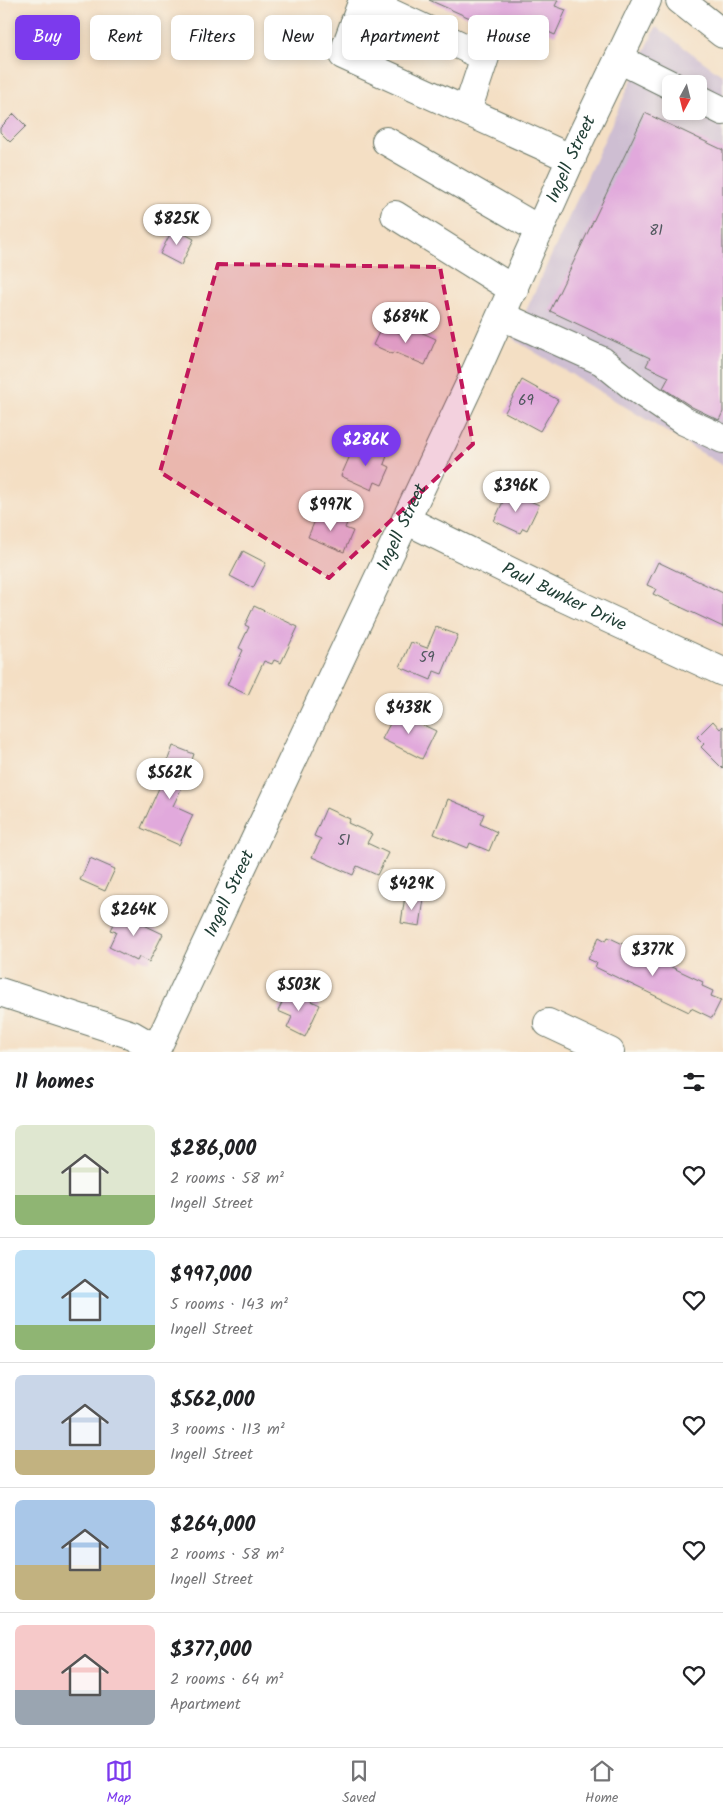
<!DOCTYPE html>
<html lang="en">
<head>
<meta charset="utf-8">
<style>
  :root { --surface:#fff; --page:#f2f2f2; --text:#202124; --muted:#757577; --line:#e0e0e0; --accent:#7c3aed }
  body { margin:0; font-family:Kalam,sans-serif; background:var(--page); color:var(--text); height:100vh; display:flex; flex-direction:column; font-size:19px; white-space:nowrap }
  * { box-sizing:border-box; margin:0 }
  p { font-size:16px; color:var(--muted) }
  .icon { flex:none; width:28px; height:28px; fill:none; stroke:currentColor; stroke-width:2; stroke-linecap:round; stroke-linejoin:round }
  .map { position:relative; height:1052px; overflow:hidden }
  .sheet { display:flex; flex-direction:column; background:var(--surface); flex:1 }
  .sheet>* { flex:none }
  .guide { position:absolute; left:15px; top:15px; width:694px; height:45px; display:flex; gap:10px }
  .needle { width:32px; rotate:187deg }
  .buttons { position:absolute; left:662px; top:75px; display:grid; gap:10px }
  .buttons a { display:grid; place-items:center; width:45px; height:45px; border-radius:8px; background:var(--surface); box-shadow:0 2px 8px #0003; font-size:25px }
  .price { position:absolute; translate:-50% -42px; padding:0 11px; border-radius:18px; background:#fff; color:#222; font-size:16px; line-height:32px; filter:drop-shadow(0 1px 2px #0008) }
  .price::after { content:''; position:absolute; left:50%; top:30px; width:15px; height:11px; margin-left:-8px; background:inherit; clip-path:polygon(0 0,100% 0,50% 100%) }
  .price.on { background:var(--accent); color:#fff }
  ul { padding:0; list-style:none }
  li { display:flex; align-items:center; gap:15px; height:125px; padding:0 15px }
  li+li { border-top:1px solid var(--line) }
  li span { display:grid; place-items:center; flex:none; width:140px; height:100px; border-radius:8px; color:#555 }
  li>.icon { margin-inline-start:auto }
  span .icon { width:60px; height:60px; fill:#fffc; stroke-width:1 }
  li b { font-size:21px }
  h2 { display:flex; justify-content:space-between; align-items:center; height:60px; padding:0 15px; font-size:21px }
  .tag { padding:0 18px; border-radius:8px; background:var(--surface); box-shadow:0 2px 8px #0003; font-size:18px; line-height:45px }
  .tag.on { background:var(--accent); color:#fff }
  .tab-bar { display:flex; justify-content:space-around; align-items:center; height:70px; border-top:1px solid var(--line); background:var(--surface); font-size:14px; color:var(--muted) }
  .tab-bar a { display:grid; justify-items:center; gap:2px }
  .tab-bar .on { color:var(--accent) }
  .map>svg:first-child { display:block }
  .industrial { fill:#cebed2; fill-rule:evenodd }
  .building { fill:#e1a9dc }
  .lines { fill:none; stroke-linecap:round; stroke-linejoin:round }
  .minor-casing { stroke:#6a7666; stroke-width:30 }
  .minor { stroke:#fff; stroke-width:28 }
  .marked { fill:#c2185b; fill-opacity:0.2; stroke:#c2185b; stroke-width:4; stroke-dasharray:10 6; stroke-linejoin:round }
  .labels { text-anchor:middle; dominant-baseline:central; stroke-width:4; stroke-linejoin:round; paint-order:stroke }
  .number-label { font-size:15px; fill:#50585e }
  .street-label { font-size:18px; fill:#1f3d34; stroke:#f7f3e8 }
</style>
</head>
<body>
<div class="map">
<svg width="723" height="1052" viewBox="0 0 723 1052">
  <rect width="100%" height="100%" fill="#f7f3e8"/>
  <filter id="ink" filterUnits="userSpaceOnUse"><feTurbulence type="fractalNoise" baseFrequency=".02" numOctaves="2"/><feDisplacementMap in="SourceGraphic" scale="10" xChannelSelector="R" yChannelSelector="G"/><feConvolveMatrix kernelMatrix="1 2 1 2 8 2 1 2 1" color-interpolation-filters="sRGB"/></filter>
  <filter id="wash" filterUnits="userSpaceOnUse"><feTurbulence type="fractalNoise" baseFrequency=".0096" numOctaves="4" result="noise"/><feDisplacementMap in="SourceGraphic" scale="20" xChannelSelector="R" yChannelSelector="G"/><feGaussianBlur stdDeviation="1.12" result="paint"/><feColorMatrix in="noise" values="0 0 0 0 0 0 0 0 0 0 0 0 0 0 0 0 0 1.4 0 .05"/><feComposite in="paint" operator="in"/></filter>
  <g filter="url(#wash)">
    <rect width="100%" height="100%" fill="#f4dfc4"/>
    <path class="industrial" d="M656,27L723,76V466L513,339ZM671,84H699V111H671Z"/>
    <g id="blocks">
      <path class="building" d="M429,0H558L555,6L566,10L555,35L544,30L534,51L518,44L520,40Z
        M645,113L723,150V412L719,420L692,407L663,388L669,377L646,366L650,358L550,311Z
        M14,114L26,126L10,142L0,132V128Z
        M173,228L194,239L181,265L160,254Z
        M382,326L400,333L402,328L415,333L416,330L436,339L425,365L394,352L393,354L373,345Z
        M522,380L558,400L540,431L505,412Z
        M356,442L387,456L384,464L390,467L382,485L375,482L372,490L341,476Z
        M508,491L539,505L527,530L523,528L520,533L494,521Z
        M319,511L347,523L345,528L353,531L344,552L308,537Z
        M243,551L266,563L253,588L230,576Z
        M658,562L723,593V627L653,594L656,589L647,585Z
        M254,606L298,627L281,663L274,660L272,664L264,661L248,695L227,685L243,650L239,648L249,627L245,625Z
        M436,627L458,635L442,674L434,671L431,680L400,667L411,642L427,648Z
        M396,712L436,731L422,759L382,739Z
        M713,721L720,729L723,726V769L701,747L704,744L697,737Z
        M173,746L194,754L184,783L173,806L193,815L179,845L141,828L168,768L165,767Z
        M448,799L484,814L480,824L497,832L489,851L470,843L468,848L434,834Z
        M326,808L350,819L348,823L372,834L367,843L388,853L377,875L357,866L353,875L312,857L321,839L314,836Z
        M90,858L115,869L105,891L80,880Z
        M405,896L424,899L420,926L401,923Z
        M121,908L142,918L140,923L163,934L149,962L139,957L137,961L109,947L116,932L110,930Z
        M599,937L606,941L608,937L703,982L702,986L713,991L711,996L721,1000L712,1018L691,1008L689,1012L595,967L597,963L588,959Z
        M288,990L320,1005L305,1037L287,1028L292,1017L278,1011Z"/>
    </g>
  </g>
  <g filter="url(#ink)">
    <use href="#blocks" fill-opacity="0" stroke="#6a7666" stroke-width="1"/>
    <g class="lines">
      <g class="minor-casing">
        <g id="minor">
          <path d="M363,0L343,55L572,159"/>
          <path d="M363,0L485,57L467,111"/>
          <path d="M680,0L723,34"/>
          <path d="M619,59L671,85"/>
          <path d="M699,99L723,111"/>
          <path d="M386,141L540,230"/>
          <path d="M395,215L514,290"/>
          <path d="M502,316L602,361L634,387L684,421L723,439"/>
          <path id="s1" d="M406,520L562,597L723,672"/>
          <path d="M0,992L132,1035L156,1049"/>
          <path d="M548,1023L610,1052"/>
          <path id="s2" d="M155,1052L476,371L575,150L647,0"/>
        </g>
      </g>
      <use href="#minor" class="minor"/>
    </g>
  </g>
  <path class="marked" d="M218,264L440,267L473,444L329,578L160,472Z"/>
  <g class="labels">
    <g class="number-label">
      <text x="656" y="231">81</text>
      <text x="526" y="401">69</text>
      <text x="427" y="658">59</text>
      <text x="344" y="841">51</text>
    </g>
    <g class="street-label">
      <text stroke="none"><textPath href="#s2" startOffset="985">Ingell Street</textPath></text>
      <text stroke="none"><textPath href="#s2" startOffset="580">Ingell Street</textPath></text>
      <text stroke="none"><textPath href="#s1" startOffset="176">Paul Bunker Drive</textPath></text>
      <text stroke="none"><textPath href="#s2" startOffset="175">Ingell Street</textPath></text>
    </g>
  </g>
</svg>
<div class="buttons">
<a><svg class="needle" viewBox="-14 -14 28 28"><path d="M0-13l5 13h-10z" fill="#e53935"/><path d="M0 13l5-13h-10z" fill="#757577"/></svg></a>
</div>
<b class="price" style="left:177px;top:246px">$825K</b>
<b class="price" style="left:406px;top:344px">$684K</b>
<b class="price on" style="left:366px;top:467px">$286K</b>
<b class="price" style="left:516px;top:513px">$396K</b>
<b class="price" style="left:331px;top:532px">$997K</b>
<b class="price" style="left:409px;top:735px">$438K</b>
<b class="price" style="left:170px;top:800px">$562K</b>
<b class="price" style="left:412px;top:911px">$429K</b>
<b class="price" style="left:134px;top:937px">$264K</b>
<b class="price" style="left:653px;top:977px">$377K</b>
<b class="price" style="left:299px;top:1012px">$503K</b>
<div class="guide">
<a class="tag on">Buy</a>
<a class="tag">Rent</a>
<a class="tag">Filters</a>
<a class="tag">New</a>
<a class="tag">Apartment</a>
<a class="tag">House</a>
</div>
</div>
<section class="sheet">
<h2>11 homes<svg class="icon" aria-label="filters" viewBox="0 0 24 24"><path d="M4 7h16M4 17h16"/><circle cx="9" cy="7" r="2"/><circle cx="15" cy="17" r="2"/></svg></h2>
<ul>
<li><span style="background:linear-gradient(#dfe7d0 70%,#8fb573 0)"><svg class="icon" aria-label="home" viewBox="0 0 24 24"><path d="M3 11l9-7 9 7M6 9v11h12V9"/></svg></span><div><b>$286,000</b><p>2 rooms · 58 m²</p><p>Ingell Street</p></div><svg class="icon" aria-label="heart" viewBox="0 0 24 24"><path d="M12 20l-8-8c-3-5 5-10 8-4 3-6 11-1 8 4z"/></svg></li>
<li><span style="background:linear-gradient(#bfe0f5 75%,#8fb573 0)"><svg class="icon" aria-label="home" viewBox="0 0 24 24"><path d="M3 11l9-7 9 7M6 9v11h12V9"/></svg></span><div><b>$997,000</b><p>5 rooms · 143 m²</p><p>Ingell Street</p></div><svg class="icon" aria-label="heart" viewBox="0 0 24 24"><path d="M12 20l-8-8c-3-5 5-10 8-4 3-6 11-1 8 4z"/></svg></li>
<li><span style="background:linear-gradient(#c9d6e8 75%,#c2b280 0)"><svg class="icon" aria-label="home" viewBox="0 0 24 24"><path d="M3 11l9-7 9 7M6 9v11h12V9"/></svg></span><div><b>$562,000</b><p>3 rooms · 113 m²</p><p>Ingell Street</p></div><svg class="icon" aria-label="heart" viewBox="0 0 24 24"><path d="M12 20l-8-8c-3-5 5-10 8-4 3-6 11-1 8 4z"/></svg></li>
<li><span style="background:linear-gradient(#a9c7e8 65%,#c2b280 0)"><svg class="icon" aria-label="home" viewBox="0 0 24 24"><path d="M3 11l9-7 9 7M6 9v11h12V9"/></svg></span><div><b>$264,000</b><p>2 rooms · 58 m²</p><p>Ingell Street</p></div><svg class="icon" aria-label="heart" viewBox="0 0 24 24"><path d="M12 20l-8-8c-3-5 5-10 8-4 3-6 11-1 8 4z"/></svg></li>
<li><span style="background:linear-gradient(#f6c9c9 65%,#9aa5b1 0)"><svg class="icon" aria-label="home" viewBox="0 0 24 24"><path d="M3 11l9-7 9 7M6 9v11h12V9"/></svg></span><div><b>$377,000</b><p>2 rooms · 64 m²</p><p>Apartment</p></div><svg class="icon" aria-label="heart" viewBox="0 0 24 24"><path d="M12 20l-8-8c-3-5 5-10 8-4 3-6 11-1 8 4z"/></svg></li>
</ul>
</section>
<nav class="tab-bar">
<a class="on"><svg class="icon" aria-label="map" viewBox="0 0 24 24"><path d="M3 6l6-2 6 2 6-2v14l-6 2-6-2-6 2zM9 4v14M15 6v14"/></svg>Map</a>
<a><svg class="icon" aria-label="saved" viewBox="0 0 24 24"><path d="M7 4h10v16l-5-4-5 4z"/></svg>Saved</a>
<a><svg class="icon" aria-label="home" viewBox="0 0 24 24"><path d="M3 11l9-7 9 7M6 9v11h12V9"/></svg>Home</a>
</nav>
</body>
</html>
